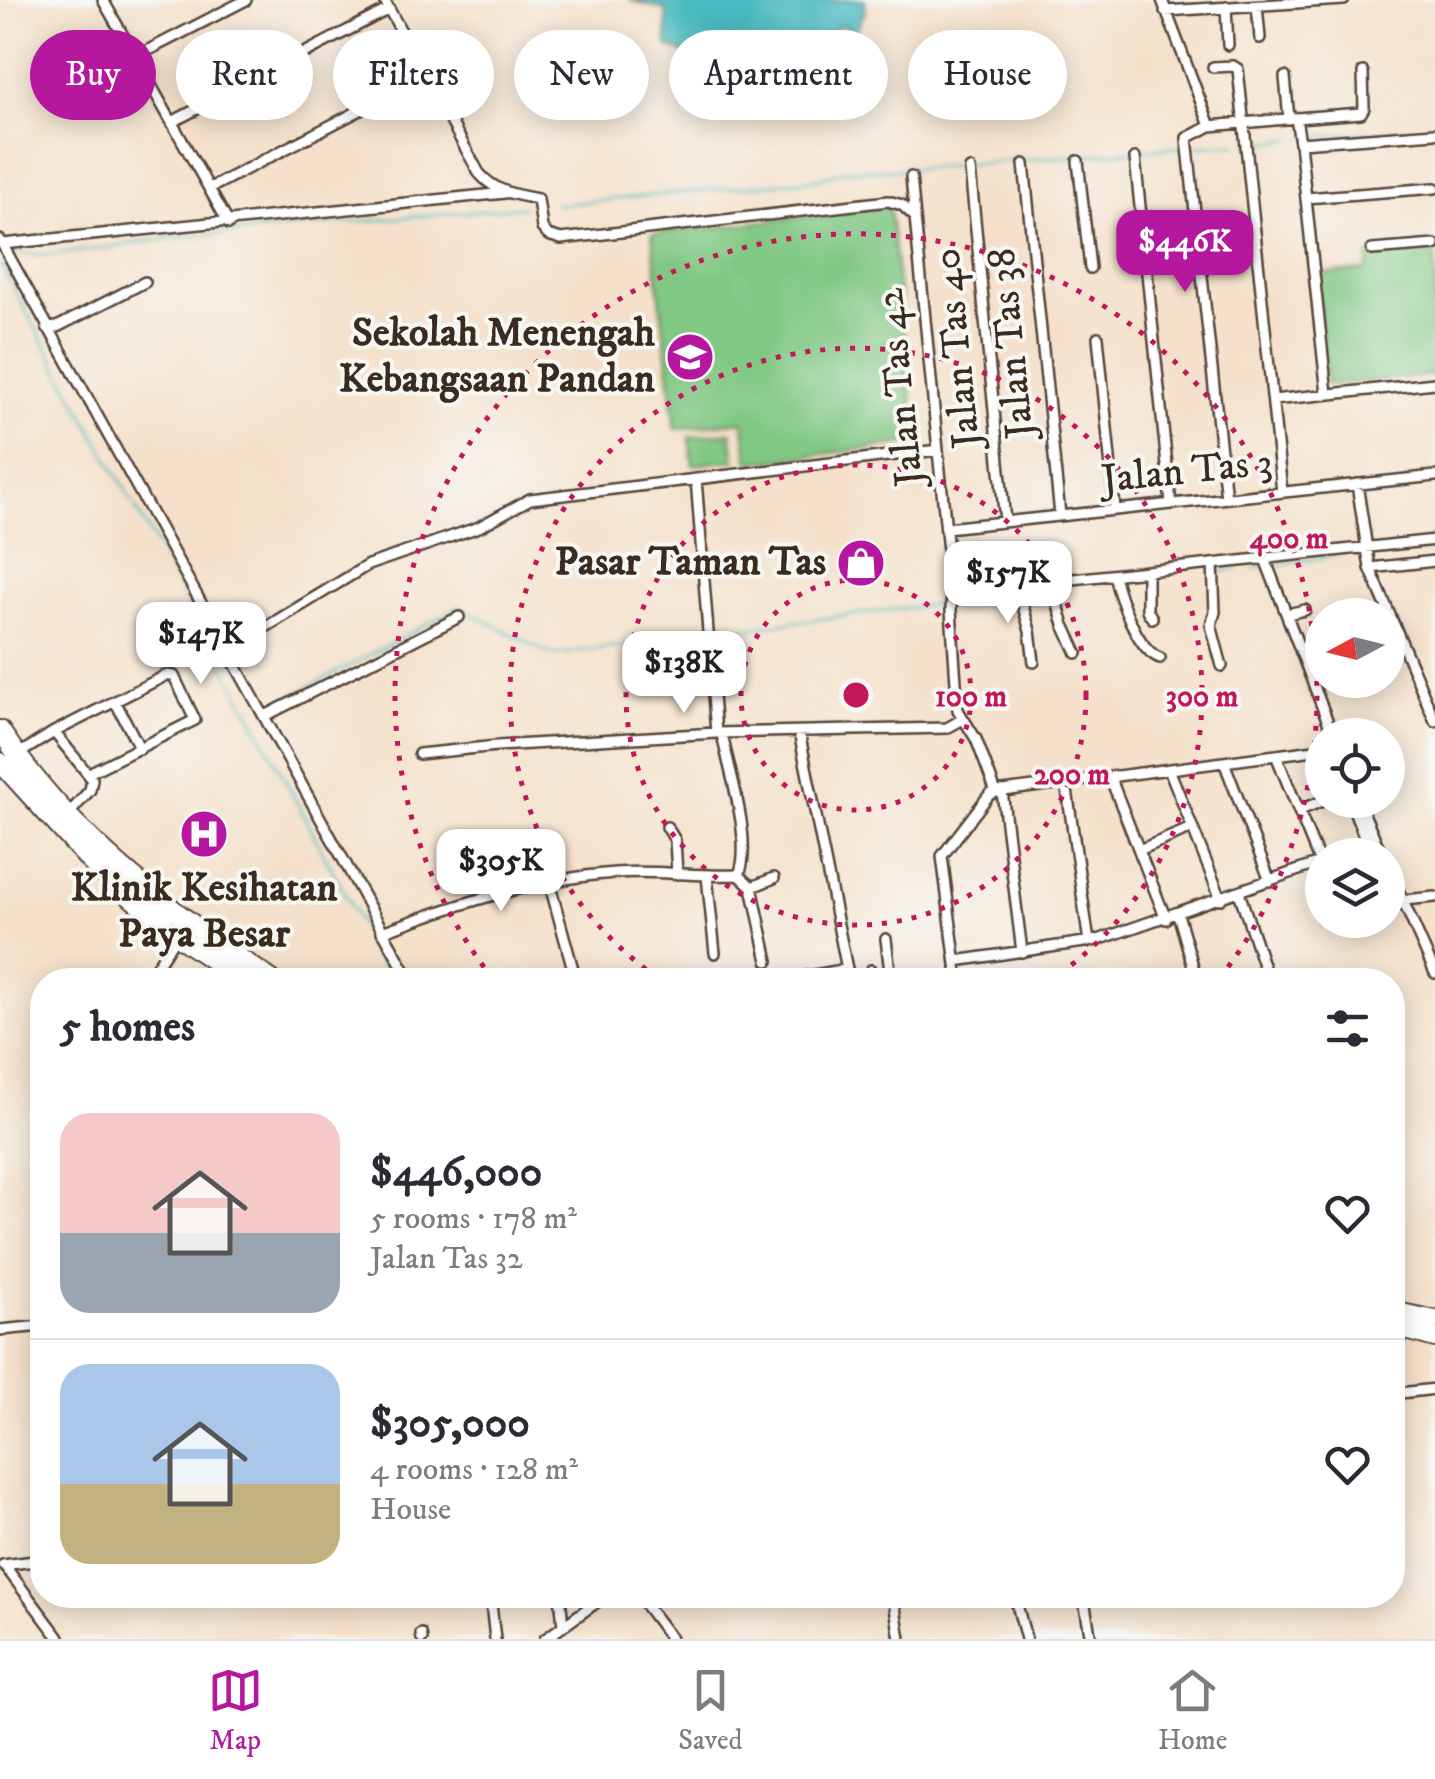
<!DOCTYPE html>
<html lang="en">
<head>
<meta charset="utf-8">
<style>
  :root { --surface:#fff; --page:#f2f2f3; --text:#2b2b33; --muted:#7c7c81; --line:#e1e1e2; --accent:#b5179e }
  body { margin:0; font-family:"IM FELL DW Pica",serif; background:var(--page); color:var(--text); height:100vh; display:flex; flex-direction:column; font-size:38px; white-space:nowrap }
  * { box-sizing:border-box; margin:0 }
  p { font-size:32px; color:var(--muted) }
  .icon { flex:none; width:55px; height:55px; fill:none; stroke:currentColor; stroke-width:2; stroke-linecap:round; stroke-linejoin:round }
  .map { position:relative; flex:1; overflow:hidden }
  .sheet { position:absolute; left:30px; top:968px; width:1375px; height:640px; display:flex; flex-direction:column; background:var(--surface); border-radius:40px; box-shadow:0 5px 25px #0003 }
  .sheet>* { flex:none }
  .guide { position:absolute; left:30px; top:30px; width:1375px; height:90px; display:flex; gap:20px }
  .needle { width:65px; rotate:263deg }
  .controls { position:absolute; left:1305px; top:598px; display:grid; gap:20px }
  .controls a { display:grid; place-items:center; width:100px; height:100px; border-radius:50%; background:var(--surface); box-shadow:0 5px 25px #0003; font-size:50px }
  .price { position:absolute; translate:-50% -85px; padding:0 22px; border-radius:20px; background:#fff; color:#222; font-size:32px; line-height:65px; filter:drop-shadow(0 2px 5px #0008) }
  .price::after { content:''; position:absolute; left:50%; top:60px; width:30px; height:22px; margin-left:-15px; background:inherit; clip-path:polygon(0 0,100% 0,50% 100%) }
  .price.current { background:var(--accent); color:#fff }
  ul { padding:0; list-style:none }
  li { display:flex; align-items:center; gap:30px; height:250px; padding:0 30px }
  li+li { border-top:2px solid var(--line) }
  li span { display:grid; place-items:center; flex:none; width:280px; height:200px; border-radius:30px; color:#555 }
  li>.icon { margin-inline-start:auto }
  span .icon { width:120px; height:120px; fill:#fffc; stroke-width:1 }
  li b { font-size:42px }
  h2 { display:flex; justify-content:space-between; align-items:center; height:120px; padding:0 30px; font-size:42px }
  .pill { padding:0 35px; border-radius:45px; background:var(--surface); box-shadow:0 5px 25px #0003; font-size:35px; line-height:90px }
  .pill.current { background:var(--accent); color:#fff }
  .tab-bar { display:flex; justify-content:space-around; align-items:center; height:140px; border-top:2px solid var(--line); background:var(--surface); font-size:28px; color:var(--muted) }
  .tab-bar a { display:grid; justify-items:center; gap:5px }
  .tab-bar .current { color:var(--accent) }
  .map>svg:first-child { display:block }
  .green { fill:#80c884; stroke:#5e7951; stroke-width:2.5 }
  .water { fill:#4abac0; stroke:#42726f; stroke-width:2.5 }
  .lines { fill:none; stroke-linecap:round; stroke-linejoin:round }
  .stream { stroke:#4abac0; stroke-width:2.5 }
  .street-casing { stroke:#574538; stroke-width:14 }
  .highway-casing { stroke:#574538; stroke-width:22 }
  .street { stroke:#fff; stroke-width:9 }
  .highway { stroke:#fff; stroke-width:18 }
  .ring { fill:none; stroke:#c2185b; stroke-width:5; stroke-dasharray:5 10 }
  .labels { text-anchor:middle; dominant-baseline:central; stroke-width:8; stroke-linejoin:round; paint-order:stroke }
  .poi-label { font-size:40px; font-weight:bold; fill:#3b2a1e; stroke:#f6f6f2; text-anchor:end }
  .street-label { font-size:40px; fill:#3b2a1e; stroke:#f6f6f2 }
  .centre { fill:#c2185b; stroke:#f6f6f2; stroke-width:5 }
  .ring-label { font-size:30px; text-anchor:middle; font-weight:bold; fill:#c2185b; stroke:#f6f6f2; stroke-width:8; stroke-linejoin:round; paint-order:stroke }
</style>
</head>
<body>
<div class="map">
<svg width="1435" height="1639" viewBox="0 0 1435 1639">
  <rect width="100%" height="100%" fill="#f6f6f2"/>
  <filter id="ink" filterUnits="userSpaceOnUse"><feTurbulence type="fractalNoise" baseFrequency=".01" numOctaves="2"/><feDisplacementMap in="SourceGraphic" scale="20" xChannelSelector="R" yChannelSelector="G"/><feConvolveMatrix kernelMatrix="1 2 1 2 8 2 1 2 1" color-interpolation-filters="sRGB"/></filter>
  <filter id="wash" filterUnits="userSpaceOnUse"><feTurbulence type="fractalNoise" baseFrequency=".0048" numOctaves="4" result="noise"/><feDisplacementMap in="SourceGraphic" scale="40" xChannelSelector="R" yChannelSelector="G"/><feGaussianBlur stdDeviation="2.25" result="paint"/><feColorMatrix in="noise" values="0 0 0 0 0 0 0 0 0 0 0 0 0 0 0 0 0 1.4 0 .05"/><feComposite in="paint" operator="in"/></filter>
  <g filter="url(#wash)">
    <rect width="100%" height="100%" fill="#f5e1cb"/>
    <path class="green" d="M889,207L917,443L749,463L743,421L676,429L652,234Z
      M1435,250V375L1327,385L1316,274L1365,271L1369,263L1368,256Z
      M731,432L735,460L693,465L689,437Z"/>
    <path class="water" d="M629,0H865V12L855,32L844,34L847,26L841,25L827,41L821,95L720,117L711,64L667,46L666,10Z"/>
    <g class="lines">
      <path class="stream" d="M1306,137L1435,128
        M1248,144L1291,139
        M1194,146L1237,144
        M555,205L812,180L848,170H899L1181,147
        M14,252C43,262 137,241 173,238C290,227 407,218 524,207
        M0,264L252,717L390,980
        M1375,555L1435,549
        M1274,565L1338,555
        M1252,568L1262,567
        M1219,572L1237,569
        M1121,578L1143,576
        M1059,587L1084,582
        M1025,592L1041,589
        M958,601L1005,594
        M714,632L946,603
        M266,710L459,607L552,655L698,635"/>
    </g>
  </g>
  <g filter="url(#ink)">
    <g class="lines">
      <g class="street-casing">
        <path id="street" d="M103,0L229,224
          M384,0L479,173C495,192 515,195 538,199L542,228L548,235L561,239L888,201L902,205L915,217
          M1162,0L1210,126
          M1257,6L1260,38
          M1226,7L1228,45
          M1165,11L1344,0
          M135,57L246,0
          M1213,67L1233,66L1238,69L1282,492
          M1285,77L1289,119
          M1296,118L1361,113L1364,108L1363,72
          M172,122L389,9
          M1300,143L1327,394
          M1135,158L1171,504
          M1078,161L1090,268
          M1024,164L1060,515
          M970,169L1005,521
          M911,177L952,592L951,610L957,697L958,710L976,739L996,792
          M210,188L426,76
          M1306,198L1435,188
          M0,240L410,980
          M3,244L505,193
          M1372,250L1435,245
          M47,328L57,327L145,282
          M1098,337L1115,509
          M1273,400L1435,383
          M696,479L716,733
          M1357,484L1370,568L1435,721
          M1226,498L1187,138L1210,126L1296,118L1300,143L1435,133
          M946,528L1435,476
          M1265,559L1333,735
          M1213,564L1215,612L1211,625L1222,666
          M1370,568L1435,561
          M1147,571V610L1152,618
          M1114,575C1119,597 1138,651 1160,658
          M1051,581L1064,625L1077,653
          M1017,585L1030,631L1034,662
          M952,592L1435,540
          M1287,614L1305,610
          M228,650L368,565L479,527L530,499L938,450
          M115,701L140,749
          M265,716L459,617
          M54,732L92,779L90,790L67,816
          M799,732L847,969L853,980
          M722,734C729,771 753,841 739,875L752,887L768,961
          M419,754L497,746L716,733L947,728L963,719
          M17,755L54,732L167,675L174,676L195,720L89,773
          M1276,755L1320,863
          M1224,762L1270,881
          M1169,769L1221,899
          M1110,777L1166,919
          M1066,783L1089,942
          M1002,791L1022,952
          M996,792L1322,749
          M1350,800L1368,846
          M1358,800L1382,855
          M1300,810L1325,800
          M667,827L675,840L677,874
          M1139,850L1192,828
          M1342,855L1373,844
          M1388,867L1435,973
          M707,876L715,953
          M549,882L576,980
          M752,887L774,878
          M1239,892L1268,980
          M1404,900L1435,897
          M1178,914L1197,980
          M382,932C457,904 536,879 615,873C657,870 698,877 739,875
          M886,939L891,980
          M956,961L1098,940L1322,862
          M871,970L872,980
          M148,980L176,936
          M788,980L847,969
          M958,980L942,856L989,795L996,792
          M0,1330L42,1326
          M1392,1394L1435,1389
          M3,1565L42,1560
          M4,1565L60,1639
          M490,1595L495,1639
          M560,1595L563,1626
          M638,1595L671,1639
          M893,1595L900,1639
          M1083,1595L1091,1639
          M421,1634L422,1639
          M545,1639L607,1595
          M1026,1639L1015,1597L1029,1595"/>
      </g>
      <g class="highway-casing">
        <path id="highway" d="M0,730C70,836 168,910 272,980
          M0,762L97,869L176,935L241,980
          M1392,1311L1435,1320
          M1392,1326L1435,1338"/>
      </g>
      <use href="#street" class="street"/>
      <use href="#highway" class="highway"/>
    </g>
  </g>
  <g class="ring">
    <circle cx="856" cy="695" r="115"/>
    <circle cx="856" cy="695" r="230"/>
    <path d="M658 978A346 346 0 1 1 1054 978"/>
    <path d="M493 979A461 461 0 1 1 1219 979"/>
  </g>
  <defs>
    <g id="school-disc" transform="scale(2.5)"><circle r="9.5" fill="#b5179e" stroke="#f6f6f2"/><path d="M0-5L7-2L0 1L-7-2ZM-4 1L0 2.5L4 1V4Q0 6-4 4Z" fill="#fff"/></g>
    <g id="shop-disc" transform="scale(2.5)"><circle r="9.5" fill="#b5179e" stroke="#f6f6f2"/><path d="M-5-2.5h2.3a2.7 3.5 0 0 1 5.4 0H5L5.5 6h-11ZM-1.5-2.5h3a1.5 2.3 0 0 0-3 0Z" fill="#fff"/></g>
    <g id="hospital-disc" transform="scale(2.5)"><circle r="9.5" fill="#b5179e" stroke="#f6f6f2"/><path d="M-5-5h3v3.5h4V-5h3V5h-3V1.5h-4V5h-3Z" fill="#fff"/></g>
  </defs>
  <g fill-rule="evenodd">
    <use href="#school-disc" x="690" y="357"/>
    <use href="#shop-disc" x="861" y="563"/>
    <use href="#hospital-disc" x="204" y="834"/>
  </g>
  <g class="labels">
    <g class="poi-label">
      <text x="655" y="334">Sekolah Menengah<tspan x="655" dy="46">Kebangsaan Pandan</tspan></text>
      <text x="826" y="563">Pasar Taman Tas</text>
      <text x="204" y="889" text-anchor="middle">Klinik Kesihatan<tspan x="204" dy="46">Paya Besar</tspan></text>
    </g>
    <g class="street-label">
      <text transform="translate(1012 343) rotate(-96)">Jalan Tas 38</text>
      <text transform="translate(958 348) rotate(-96)">Jalan Tas 40</text>
      <text transform="translate(901 387) rotate(-96)">Jalan Tas 42</text>
      <text transform="translate(1187 472) rotate(-6)">Jalan Tas 3</text>
    </g>
  </g>
  <circle cx="856" cy="695" r="15" class="centre"/>
  <g class="ring-label">
    <text x="1289" y="548">400 m</text>
    <text x="971" y="706">100 m</text>
    <text x="1202" y="706">300 m</text>
    <text x="1072" y="784">200 m</text>
  </g>
</svg>
<div class="controls">
<a><svg class="needle" viewBox="-14 -14 28 28"><path d="M0-13l5 13h-10z" fill="#e53935"/><path d="M0 13l5-13h-10z" fill="#7c7c81"/></svg></a>
<a><svg class="icon" aria-label="locate" viewBox="0 0 24 24"><circle cx="12" cy="12" r="6"/><path d="M12 2v4M12 18v4M2 12h4M18 12h4"/></svg></a>
<a><svg class="icon" aria-label="layers" viewBox="0 0 24 24"><path d="M12 4l9 5-9 5-9-5zM3 14l9 5 9-5"/></svg></a>
</div>
<b class="price current" style="left:1185px;top:295px">$446K</b>
<b class="price" style="left:1008px;top:626px">$157K</b>
<b class="price" style="left:201px;top:687px">$147K</b>
<b class="price" style="left:684px;top:716px">$138K</b>
<b class="price" style="left:501px;top:914px">$305K</b>
<div class="guide">
<a class="pill current">Buy</a>
<a class="pill">Rent</a>
<a class="pill">Filters</a>
<a class="pill">New</a>
<a class="pill">Apartment</a>
<a class="pill">House</a>
</div>
<section class="sheet">
<h2>5 homes<svg class="icon" aria-label="filters" viewBox="0 0 24 24"><path d="M4 7h16M4 17h16"/><circle cx="9" cy="7" r="2"/><circle cx="15" cy="17" r="2"/></svg></h2>
<ul>
<li><span style="background:linear-gradient(#f6c9c9 60%,#9aa5b1 0)"><svg class="icon" aria-label="home" viewBox="0 0 24 24"><path d="M3 11l9-7 9 7M6 9v11h12V9"/></svg></span><div><b>$446,000</b><p>5 rooms · 178 m²</p><p>Jalan Tas 32</p></div><svg class="icon" aria-label="heart" viewBox="0 0 24 24"><path d="M12 20l-8-8c-3-5 5-10 8-4 3-6 11-1 8 4z"/></svg></li>
<li><span style="background:linear-gradient(#a9c7e8 60%,#c2b280 0)"><svg class="icon" aria-label="home" viewBox="0 0 24 24"><path d="M3 11l9-7 9 7M6 9v11h12V9"/></svg></span><div><b>$305,000</b><p>4 rooms · 128 m²</p><p>House</p></div><svg class="icon" aria-label="heart" viewBox="0 0 24 24"><path d="M12 20l-8-8c-3-5 5-10 8-4 3-6 11-1 8 4z"/></svg></li>
</ul>
</section>
</div>
<nav class="tab-bar">
<a class="current"><svg class="icon" aria-label="map" viewBox="0 0 24 24"><path d="M3 6l6-2 6 2 6-2v14l-6 2-6-2-6 2zM9 4v14M15 6v14"/></svg>Map</a>
<a><svg class="icon" aria-label="saved" viewBox="0 0 24 24"><path d="M7 4h10v16l-5-4-5 4z"/></svg>Saved</a>
<a><svg class="icon" aria-label="home" viewBox="0 0 24 24"><path d="M3 11l9-7 9 7M6 9v11h12V9"/></svg>Home</a>
</nav>
</body>
</html>
